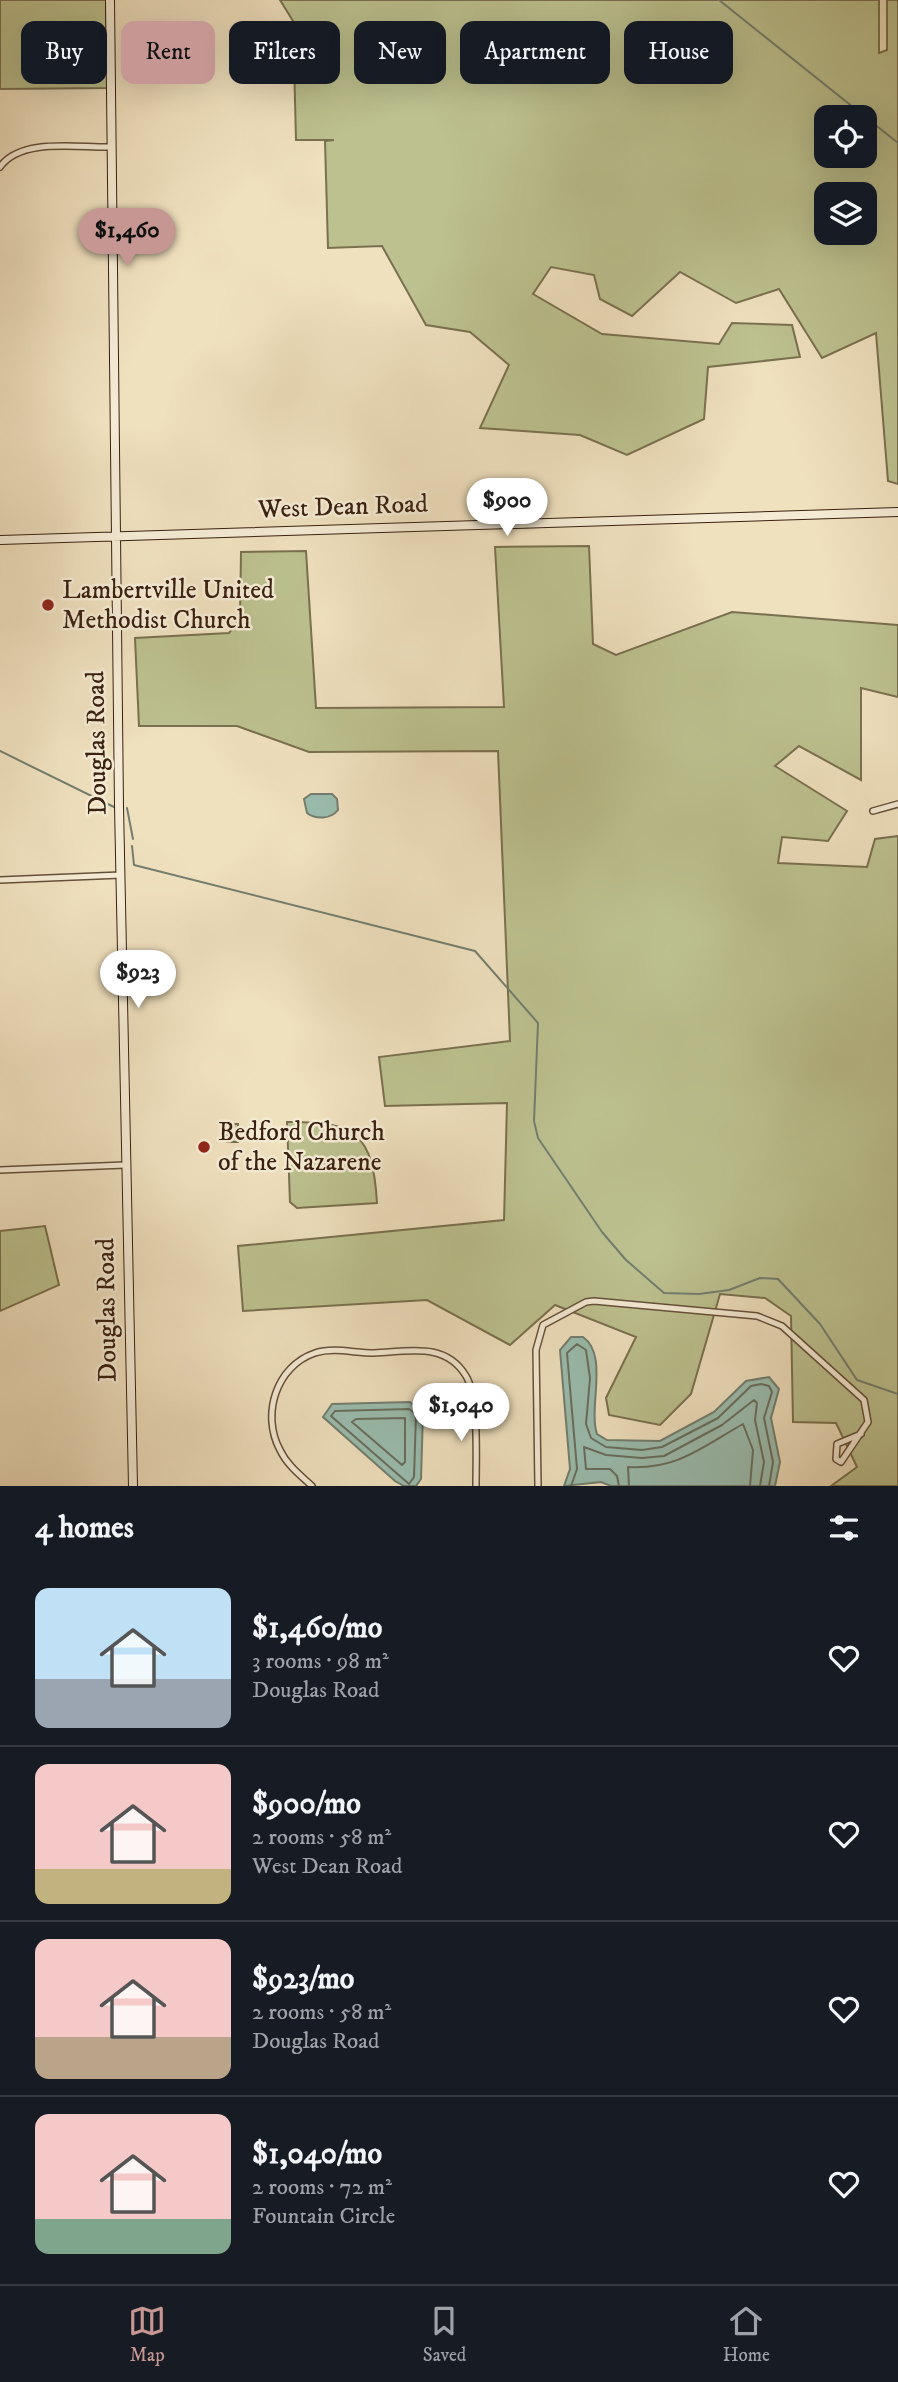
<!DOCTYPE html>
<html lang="en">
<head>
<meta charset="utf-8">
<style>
  :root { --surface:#171b24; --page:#20242c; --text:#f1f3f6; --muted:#9ea1a6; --line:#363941; --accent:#c59692 }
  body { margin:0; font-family:"IM FELL DW Pica",serif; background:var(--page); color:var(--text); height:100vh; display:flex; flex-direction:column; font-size:26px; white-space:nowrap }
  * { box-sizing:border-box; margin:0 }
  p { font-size:23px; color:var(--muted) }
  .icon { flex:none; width:38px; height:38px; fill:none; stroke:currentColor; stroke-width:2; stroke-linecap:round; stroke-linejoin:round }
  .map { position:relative; height:1486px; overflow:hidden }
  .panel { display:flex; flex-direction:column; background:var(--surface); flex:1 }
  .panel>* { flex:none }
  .guide { position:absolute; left:21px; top:21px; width:858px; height:63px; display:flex; gap:14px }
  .buttons { position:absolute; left:814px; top:105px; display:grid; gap:14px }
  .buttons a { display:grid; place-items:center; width:63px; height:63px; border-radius:14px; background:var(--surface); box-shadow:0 7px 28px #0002; font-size:35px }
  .price { position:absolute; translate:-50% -60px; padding:0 16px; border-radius:24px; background:#fff; color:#222; font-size:23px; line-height:46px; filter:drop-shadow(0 2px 4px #0008) }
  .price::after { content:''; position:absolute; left:50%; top:42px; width:21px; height:16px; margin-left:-10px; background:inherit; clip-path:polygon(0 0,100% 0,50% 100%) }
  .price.on { background:var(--accent); color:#111 }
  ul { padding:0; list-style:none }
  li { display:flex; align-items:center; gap:21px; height:175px; padding:0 35px }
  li+li { border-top:2px solid var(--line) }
  li span { display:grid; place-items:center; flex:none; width:196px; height:140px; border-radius:14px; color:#555 }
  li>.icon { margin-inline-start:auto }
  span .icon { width:84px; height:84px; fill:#fffc; stroke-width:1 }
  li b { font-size:30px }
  h2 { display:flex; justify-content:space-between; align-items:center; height:84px; padding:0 35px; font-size:30px }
  .pill { padding:0 24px; border-radius:14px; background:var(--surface); box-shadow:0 7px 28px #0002; font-size:24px; line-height:63px }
  .pill.on { background:var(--accent); color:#111 }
  .dock { display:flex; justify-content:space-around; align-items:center; height:98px; border-top:2px solid var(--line); background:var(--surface); font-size:19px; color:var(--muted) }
  .dock a { display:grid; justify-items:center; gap:4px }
  .dock .on { color:var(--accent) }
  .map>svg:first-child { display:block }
  .green { fill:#bcc18f; stroke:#7a704f; stroke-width:2; fill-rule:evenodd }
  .water { fill:#9abdaf; stroke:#737e6f; stroke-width:2 }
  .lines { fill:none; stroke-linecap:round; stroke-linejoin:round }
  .shore { stroke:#6a6e5f; stroke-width:2 }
  .stream { stroke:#737e6f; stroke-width:2 }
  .street-casing { stroke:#66503b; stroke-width:8 }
  .secondary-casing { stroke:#39200f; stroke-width:10 }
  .street { stroke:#f5ebd5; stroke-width:5 }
  .secondary { stroke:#f5ebd5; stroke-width:8 }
  .poi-dot { fill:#8f2418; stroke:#f5ebd5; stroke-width:2.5 }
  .labels { text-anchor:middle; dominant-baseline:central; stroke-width:5; stroke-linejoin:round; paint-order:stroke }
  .street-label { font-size:26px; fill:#39200f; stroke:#f5ebd5 }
  .poi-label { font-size:26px; fill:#39200f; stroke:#f5ebd5; text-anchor:start }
</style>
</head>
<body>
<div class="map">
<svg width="898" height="1486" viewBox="0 0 898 1486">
  <rect width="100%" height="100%" fill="#efe0be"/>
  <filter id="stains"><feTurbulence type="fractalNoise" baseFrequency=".00286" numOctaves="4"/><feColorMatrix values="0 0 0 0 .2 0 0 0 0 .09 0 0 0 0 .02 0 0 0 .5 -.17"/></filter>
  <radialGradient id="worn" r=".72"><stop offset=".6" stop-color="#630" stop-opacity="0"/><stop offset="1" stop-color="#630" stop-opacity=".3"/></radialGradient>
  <path class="green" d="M0,0H106L107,88L0,89Z
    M280,0H879V53L887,50V0H898V484L888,481L876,333L822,358L779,289L736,303L680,272L632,316L600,299L594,275L551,267L533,294L602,334L719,344L732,323L792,325L800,357L708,367L704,419L627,455L580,435L480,428L509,365L470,332L426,325L382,246L328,248L325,141L334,140H296L293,21ZM826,117H864V156H826ZM826,194H864V233H826Z
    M589,546L593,644L616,655L732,612L898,625V697L861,688V780L799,746L775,766L847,811L828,841L782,837L778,863L867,867L875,839L898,836V1486H831L857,1467L836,1423L793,1422L791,1316L765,1298L720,1294L691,1394L660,1425L609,1415L606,1398L636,1337L555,1305L510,1345L427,1300L243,1311L238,1246L504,1220L507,1103L385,1106L379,1057L510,1041L498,751L309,752L237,726H139L135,638L229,633L240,618L241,552L306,551L316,708L504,707L495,547Z
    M287,1122C356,1121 373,1134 377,1203L297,1208L290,1202Z
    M227,1124H238V1142H227Z
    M45,1226L59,1285L0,1311V1231Z"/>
  <path class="water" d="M311,794H332L337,799L338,810C331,819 316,820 307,813L304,799Z
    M571,1337H583C609,1355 588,1407 597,1434L607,1440L660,1441L714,1412L746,1381L769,1377L779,1389L771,1418L780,1462L775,1486H611L601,1482L564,1486L570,1469L560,1350Z
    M410,1402L423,1413L421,1479L416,1486H404L395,1481L323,1417L332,1404Z"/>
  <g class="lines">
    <path class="shore" d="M409,1409L416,1414L414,1477L409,1484L331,1416L335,1411Z
      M405,1418V1462L402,1465L352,1422L356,1419Z
      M571,1486L577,1469L567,1353L577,1344L586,1350L590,1378L586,1424L591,1438L606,1447L642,1450L662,1447L718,1418L751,1386L761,1384L769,1386L772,1392L764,1418L773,1462L769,1486
      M619,1486L617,1476L610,1469H586L584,1447L606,1455L642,1458L664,1456L722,1425L754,1400L757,1403L755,1420L764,1462L760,1486
      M629,1486L628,1467C677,1470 702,1447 743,1424L753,1450L750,1486"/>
    <path class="stream" d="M719,0L898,143
      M0,751L114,807
      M127,808L133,839
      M132,846L134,865L475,951L538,1023L534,1121L538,1138L602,1232L626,1260L664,1293L699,1294L729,1290L760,1278L778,1279L820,1324L857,1380L898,1394"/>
    <g class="street-casing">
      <path id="street" d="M0,167C21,137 79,148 111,147
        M873,811L898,804
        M0,880L121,875
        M0,1170L125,1165
        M312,1486C300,1475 287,1465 280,1450C261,1415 276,1366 315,1353C334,1347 354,1353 374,1353C407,1352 445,1341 466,1376C479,1397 476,1459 476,1486
        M538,1486L536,1350L543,1325L586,1302L594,1301L757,1316L782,1326L864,1400L868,1422L841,1462L836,1459L837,1444L861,1434"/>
    </g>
    <g class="secondary-casing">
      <path id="secondary" d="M110,0L119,806L133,1486
        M0,540L898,512"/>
    </g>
    <use href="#street" class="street"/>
    <use href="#secondary" class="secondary"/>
  </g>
  <g class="poi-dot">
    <circle cx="48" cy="605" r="7"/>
    <circle cx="204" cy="1147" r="7"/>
  </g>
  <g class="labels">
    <g class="street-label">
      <text transform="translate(343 507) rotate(-2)">West Dean Road</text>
      <text transform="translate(97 743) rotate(-91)">Douglas Road</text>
      <text transform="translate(107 1310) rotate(-91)">Douglas Road</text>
    </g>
    <g class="poi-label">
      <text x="62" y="590">Lambertville United<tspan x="62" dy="30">Methodist Church</tspan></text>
      <text x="218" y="1132">Bedford Church<tspan x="218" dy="30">of the Nazarene</tspan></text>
    </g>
  </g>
  <rect width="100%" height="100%" filter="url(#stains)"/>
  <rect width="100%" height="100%" fill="url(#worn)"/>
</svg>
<div class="buttons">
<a><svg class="icon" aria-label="locate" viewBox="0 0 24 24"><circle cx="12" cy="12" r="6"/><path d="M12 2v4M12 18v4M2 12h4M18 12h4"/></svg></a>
<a><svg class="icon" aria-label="layers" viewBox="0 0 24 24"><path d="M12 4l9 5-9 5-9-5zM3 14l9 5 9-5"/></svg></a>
</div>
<b class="price on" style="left:127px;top:268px">$1,460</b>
<b class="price" style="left:507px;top:538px">$900</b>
<b class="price" style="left:138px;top:1010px">$923</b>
<b class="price" style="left:461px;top:1443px">$1,040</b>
<div class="guide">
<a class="pill">Buy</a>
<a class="pill on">Rent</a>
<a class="pill">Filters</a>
<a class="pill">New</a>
<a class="pill">Apartment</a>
<a class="pill">House</a>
</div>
</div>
<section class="panel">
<h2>4 homes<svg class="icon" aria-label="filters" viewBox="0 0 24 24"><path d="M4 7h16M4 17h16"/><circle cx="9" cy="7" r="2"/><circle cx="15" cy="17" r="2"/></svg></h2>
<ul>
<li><span style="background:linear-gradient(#bfe0f5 65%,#9aa5b1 0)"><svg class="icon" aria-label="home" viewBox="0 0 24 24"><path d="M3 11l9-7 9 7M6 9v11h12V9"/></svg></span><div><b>$1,460/mo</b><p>3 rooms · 98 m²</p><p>Douglas Road</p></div><svg class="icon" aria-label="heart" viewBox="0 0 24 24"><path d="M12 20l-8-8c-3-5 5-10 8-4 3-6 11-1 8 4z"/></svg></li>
<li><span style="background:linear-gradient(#f6c9c9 75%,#c2b280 0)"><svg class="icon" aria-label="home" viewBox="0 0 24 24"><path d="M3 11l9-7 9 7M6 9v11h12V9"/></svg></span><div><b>$900/mo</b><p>2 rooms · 58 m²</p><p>West Dean Road</p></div><svg class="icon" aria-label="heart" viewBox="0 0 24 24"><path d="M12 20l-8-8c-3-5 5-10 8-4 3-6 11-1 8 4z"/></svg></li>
<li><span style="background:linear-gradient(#f6c9c9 70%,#b9a48a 0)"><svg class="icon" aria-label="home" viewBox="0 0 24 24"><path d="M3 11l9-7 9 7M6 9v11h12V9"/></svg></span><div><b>$923/mo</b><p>2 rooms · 58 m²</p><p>Douglas Road</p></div><svg class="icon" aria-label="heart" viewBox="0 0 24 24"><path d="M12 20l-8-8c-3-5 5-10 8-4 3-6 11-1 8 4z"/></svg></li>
<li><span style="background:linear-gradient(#f6c9c9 75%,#7fa58c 0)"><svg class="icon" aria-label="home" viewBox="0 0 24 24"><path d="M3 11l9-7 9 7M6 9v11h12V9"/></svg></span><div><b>$1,040/mo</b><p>2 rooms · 72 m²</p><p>Fountain Circle</p></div><svg class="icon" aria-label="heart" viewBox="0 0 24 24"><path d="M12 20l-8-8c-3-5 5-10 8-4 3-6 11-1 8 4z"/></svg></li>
</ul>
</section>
<nav class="dock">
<a class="on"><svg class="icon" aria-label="map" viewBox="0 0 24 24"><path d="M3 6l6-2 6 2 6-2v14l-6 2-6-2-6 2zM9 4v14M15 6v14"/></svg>Map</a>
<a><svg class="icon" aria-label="saved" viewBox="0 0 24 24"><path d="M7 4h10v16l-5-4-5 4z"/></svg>Saved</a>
<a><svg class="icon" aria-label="home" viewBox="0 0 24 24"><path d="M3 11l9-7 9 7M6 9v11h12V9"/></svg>Home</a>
</nav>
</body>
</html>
